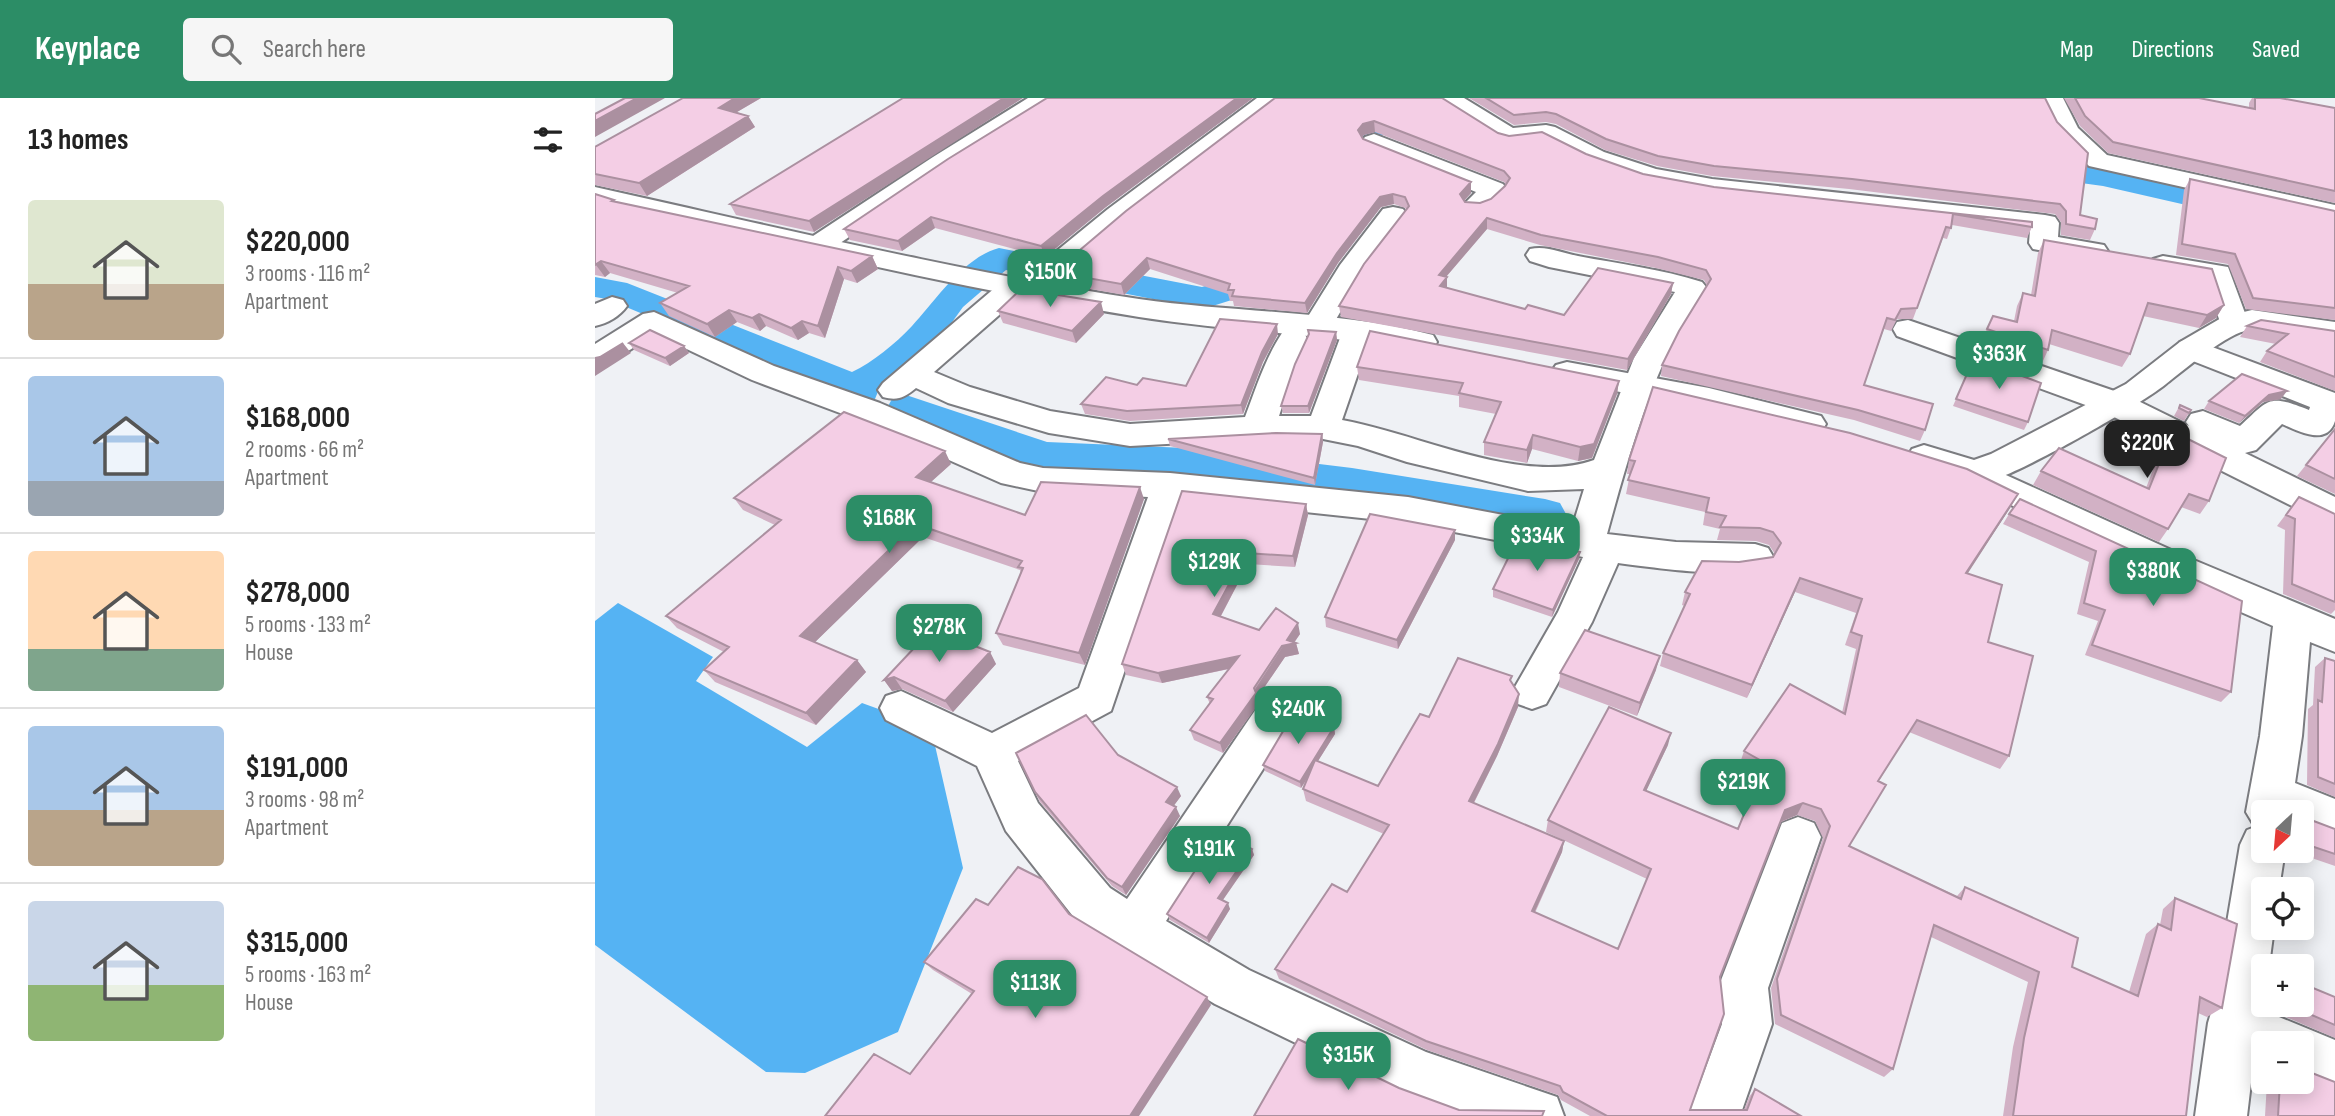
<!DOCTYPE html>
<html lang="en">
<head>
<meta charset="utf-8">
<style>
  :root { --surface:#fff; --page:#f6f6f6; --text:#222; --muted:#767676; --line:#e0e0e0; --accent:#2c8d66 }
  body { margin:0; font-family:"Sofia Sans Condensed",sans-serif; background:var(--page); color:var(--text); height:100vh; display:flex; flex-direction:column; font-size:26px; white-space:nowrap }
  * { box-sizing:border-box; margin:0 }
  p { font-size:23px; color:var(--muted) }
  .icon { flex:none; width:38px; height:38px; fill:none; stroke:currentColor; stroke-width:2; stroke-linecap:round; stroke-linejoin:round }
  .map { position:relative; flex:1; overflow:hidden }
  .details { display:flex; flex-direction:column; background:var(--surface); width:595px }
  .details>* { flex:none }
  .needle { width:46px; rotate:206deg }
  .tools { position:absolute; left:1656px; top:702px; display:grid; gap:14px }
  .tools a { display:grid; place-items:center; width:63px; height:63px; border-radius:7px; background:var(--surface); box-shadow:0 4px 18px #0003; font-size:35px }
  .price { position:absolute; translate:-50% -60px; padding:0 16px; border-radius:14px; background:var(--accent); color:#fff; font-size:23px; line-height:46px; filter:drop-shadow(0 2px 4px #0008) }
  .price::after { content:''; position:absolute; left:50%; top:42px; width:21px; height:16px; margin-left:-10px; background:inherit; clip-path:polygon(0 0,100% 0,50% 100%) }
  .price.active { background:#222; color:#fff }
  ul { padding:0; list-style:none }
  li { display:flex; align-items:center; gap:21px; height:175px; padding:0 28px }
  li+li { border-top:2px solid var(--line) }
  li span { display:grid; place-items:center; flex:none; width:196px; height:140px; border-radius:7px; color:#555 }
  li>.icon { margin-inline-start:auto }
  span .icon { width:84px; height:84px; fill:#fffc; stroke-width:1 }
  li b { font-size:30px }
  h2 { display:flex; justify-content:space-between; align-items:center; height:84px; padding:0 28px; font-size:30px }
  header { display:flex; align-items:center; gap:42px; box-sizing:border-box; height:98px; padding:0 35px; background:var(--accent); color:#fff }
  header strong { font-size:33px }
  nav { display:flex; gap:38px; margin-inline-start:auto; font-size:24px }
  .search { width:490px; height:63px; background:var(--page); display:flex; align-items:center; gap:18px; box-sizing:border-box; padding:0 24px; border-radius:7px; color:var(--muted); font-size:26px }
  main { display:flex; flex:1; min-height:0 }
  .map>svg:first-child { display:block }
  .water { fill:#55b3f3 }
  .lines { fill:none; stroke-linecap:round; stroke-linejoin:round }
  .canal { fill:#55b3f3; fill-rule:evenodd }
  .minor-casing { stroke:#7b7c80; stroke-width:4 }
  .major-casing { stroke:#7b7c80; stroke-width:4 }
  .minor { fill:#fff; fill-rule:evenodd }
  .major { fill:#fff; fill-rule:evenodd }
  .wall { fill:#d2b1c5; fill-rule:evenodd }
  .shaded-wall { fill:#ab90a0 }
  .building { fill:#f4cee5; stroke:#ab90a0; stroke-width:2; fill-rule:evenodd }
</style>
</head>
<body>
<header>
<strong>Keyplace</strong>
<div class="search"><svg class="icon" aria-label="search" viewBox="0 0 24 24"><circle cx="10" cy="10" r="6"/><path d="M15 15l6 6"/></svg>Search here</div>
<nav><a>Map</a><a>Directions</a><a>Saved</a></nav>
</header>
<main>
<section class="details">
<h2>13 homes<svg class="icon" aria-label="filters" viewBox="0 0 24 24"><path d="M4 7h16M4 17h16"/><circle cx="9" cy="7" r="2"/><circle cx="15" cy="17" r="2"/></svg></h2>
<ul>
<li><span style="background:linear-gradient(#dfe7d0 60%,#b9a48a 0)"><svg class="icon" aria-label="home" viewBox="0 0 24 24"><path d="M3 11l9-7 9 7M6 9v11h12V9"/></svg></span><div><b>$220,000</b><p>3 rooms · 116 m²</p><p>Apartment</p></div></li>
<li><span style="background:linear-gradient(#a9c7e8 75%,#9aa5b1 0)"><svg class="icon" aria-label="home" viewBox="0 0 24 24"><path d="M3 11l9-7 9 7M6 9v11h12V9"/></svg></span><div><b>$168,000</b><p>2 rooms · 66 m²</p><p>Apartment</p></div></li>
<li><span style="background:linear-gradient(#ffd9b3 70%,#7fa58c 0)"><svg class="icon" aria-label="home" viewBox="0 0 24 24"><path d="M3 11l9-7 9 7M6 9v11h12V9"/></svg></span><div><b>$278,000</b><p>5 rooms · 133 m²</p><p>House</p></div></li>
<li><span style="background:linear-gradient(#a9c7e8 60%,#b9a48a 0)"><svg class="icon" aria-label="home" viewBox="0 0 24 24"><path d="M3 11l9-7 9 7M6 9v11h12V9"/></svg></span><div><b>$191,000</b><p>3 rooms · 98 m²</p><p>Apartment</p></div></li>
<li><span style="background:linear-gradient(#c9d6e8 60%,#8fb573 0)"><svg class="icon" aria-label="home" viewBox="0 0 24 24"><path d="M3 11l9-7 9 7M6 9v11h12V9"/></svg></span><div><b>$315,000</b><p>5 rooms · 163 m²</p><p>House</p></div></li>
</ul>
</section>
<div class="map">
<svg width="1740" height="1018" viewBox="0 0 1740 1018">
  <rect width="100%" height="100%" fill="#eff1f5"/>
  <path class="water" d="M23,505L118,559L101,583L212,649L267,605L336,630L368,770L303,934L210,975L171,974L0,847V523Z"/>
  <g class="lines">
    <path class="canal" d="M809,0H844L840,6L795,30L733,90L722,92L711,90L706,83L711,76L775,18Z
      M1464,64L1508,70L1740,121V141L1508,88L1464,82L1428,88L1417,86L1412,79L1417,72Z
      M672,142L684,145L689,152L684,159L643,200L608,211L411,172L368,209L342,245L297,285L284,291L280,301L266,304L244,298L12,201L0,199V179L32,185L257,274C278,264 300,246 317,228C340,203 369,159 404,150L607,189C634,181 645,149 672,142Z
      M311,297L452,344L591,350L757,370L950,401L965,405L971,416L965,427L950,431L757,400L591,378L449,372L297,319L292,310L297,301Z"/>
    <g class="minor-casing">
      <path id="minor" d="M433,0H462L458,5L356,69L235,152L225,154L215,152L211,146L215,140L338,59Z
        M662,0H690L532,122L444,197L434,200L426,198L339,274L375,289L455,313L535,326L650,319C661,290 670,261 687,235L698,232L709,235L713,242L699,272L684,318H716L748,232L752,225L763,223L774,225L778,232L747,322C822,335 926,388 999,362L1039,260L1080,194L954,169L935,163L931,157L935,151C951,147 967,155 983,158C1025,166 1066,171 1107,184L1112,190C1098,213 1082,236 1070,261C1045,317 1028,377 1012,436L1081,444L1160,446L1173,450L1179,460L1173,470C1137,481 1062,470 1023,465L997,524L951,606L937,611L923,606L917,594L963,514L988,459L813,425L588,401L516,613L423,663L443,705L515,790L532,801L663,608L678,602L693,608L699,620L693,632L571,823L654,872L831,954L962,999L969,1018H865L806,996L620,906L481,822L411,733L382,668L291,622L285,610L291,598L306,593L397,635L484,590L553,399L448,394L406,385L261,321L157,282L60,236L11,267L0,270V246L48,216L59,214L179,268L285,305L425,365L448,370L575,375L813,399L977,430L989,391L933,393L812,364L763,348L728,341L682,340L535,348L454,335L353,305L321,290C309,300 302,303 288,299L283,292L288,285L408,183L418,180L426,182L513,111Z
        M840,0H869L918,30L951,27L960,29L1009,54L1061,71L1117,81L1450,117L1460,119L1464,125L1463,139L1509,147L1513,153L1509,159L1499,162L1438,151L1434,145L1435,132L1117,97L1047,84L991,64L947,42L913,46L904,43L844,5Z
        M1444,0H1468L1483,30L1512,57L1740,107V123L1494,68L1459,32Z
        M779,36L908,86L912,92C902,106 890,117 872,113L868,107L881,94L770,49L766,44L770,39Z
        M798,109L808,111L812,117L768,175L733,235L722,237L711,235L707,228L745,167L788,111Z
        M1568,158L1633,169L1654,226L1650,233L1639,235L1628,233L1611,182L1558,173L1554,167L1558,161Z
        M17,199L28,202L32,208C24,219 13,225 0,228V206Z
        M1313,222L1531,297L1594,328L1591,324L1596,316L1608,313L1645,328C1675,300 1673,296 1714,312L1715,309L1585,258L1580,251L1585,244L1596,241L1740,295C1740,303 1740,315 1740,323C1732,349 1703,333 1687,326L1661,352L1650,355L1740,399V427L1727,423L1507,313L1302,238L1298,231L1302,224Z
        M1380,363L1594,460L1740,521V554L1715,544L1707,638L1700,685L1740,701V741L1706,728V714H1668V752H1690L1684,791H1668V830H1679L1674,868H1668L1667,912L1740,942V994L1706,980V945H1668V963L1659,960L1652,1018H1600L1613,925L1618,908L1645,747L1652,732L1660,729L1651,714L1665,638L1678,528L1568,480L1368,384L1363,375L1368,366Z
        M1203,719L1219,725L1226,739L1173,890L1177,926L1145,1018H1093L1127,926L1123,890L1187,725Z"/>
    </g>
    <g class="major-casing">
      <path id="major" d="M0,89C181,129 361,173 544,201C641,215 743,212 838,237L842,244L838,251L827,254C733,236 638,234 544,219C361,190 181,146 0,105Z
        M1657,212L1740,224V242C1715,238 1681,226 1656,231C1632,235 1590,271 1571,286C1547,306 1404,389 1378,387C1358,384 1336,373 1317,367L1312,359L1317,351L1329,347L1379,362L1396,356L1531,286L1585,244L1628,219Z
        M972,264L1114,290L1226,318L1231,326L1226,334L1214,337L1114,312L961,281L956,274L961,267Z"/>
    </g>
    <use href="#minor" class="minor"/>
    <use href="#major" class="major"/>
  </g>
  <path class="wall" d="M88,0H166L142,14L153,18L160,29L52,98L0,87V49Z
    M308,0L219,134L141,117L135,106Z
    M452,0H658L511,109L450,159L340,130L307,153L255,142L249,131Z
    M680,0L903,35L991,56L1048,76L1119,89L1437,124V129L1432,140L1357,127L1352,141L1348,140L1318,221H1302L1296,233L1289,231L1269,287L1330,332L1325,343L1259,322L1066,278L1067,267L1112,188L1109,182L1061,170L945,147L892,131L851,179L852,190L930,211L969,217L1078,185L1076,196L1032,272L746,219L744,208L811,111L810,110L799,106L786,109L743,165L712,215L639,208L638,203H635L633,196L555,171L529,197L462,185L459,174ZM780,34L909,84L911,87L896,101L885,105L870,104L869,103L876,95V84L768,41L767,39L769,37Z
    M874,0H1450L1485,117L1500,131L1495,142L1466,137V124L1460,116L1254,91L1117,78L1062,68L1010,52L961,26L951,24L919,27Z
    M1469,0H1604L1654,10V5L1657,0H1685L1740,10V105L1513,55L1485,28Z
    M1595,81L1740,113V222L1651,211L1633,166L1581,157L1589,92Z
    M0,96L19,102L21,104L277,158L283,171L262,185L249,181L230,240L214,235L203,242L171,228L165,233L142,224L120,239L74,218L65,205L83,195L15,175L10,179L0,177Z
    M1449,142L1629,207L1621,220L1604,230L1548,218L1535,256L1527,269L1454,246L1453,252L1447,265L1386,244L1392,231L1419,223L1422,208L1428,195L1436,197L1443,155Z
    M403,213L509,216L481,245L408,225Z
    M1652,228L1740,233V293L1665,264L1672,253L1681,246L1645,239Z
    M741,234L742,242L714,315H688L686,308Z
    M683,236L668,264L648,316L535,323L490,316L486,306L542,287L591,288Z
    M34,245L89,248L94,255L75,268L39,252Z
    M1379,260L1433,324L1429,332L1358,308Z
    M762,269L1024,283L1022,296L997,360L983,363L937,351L932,365L889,357V344L901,316L864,309V298L764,282Z
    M1686,301L1668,304L1644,325L1609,311L1614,303Z
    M1585,307L1596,312L1589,323L1579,318Z
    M1740,331V396L1702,378Z
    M1577,333L1614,403L1605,416L1586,409L1573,431L1564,444L1438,387L1446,373L1551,390L1568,346Z
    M727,336L728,344L720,387L575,348L573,341Z
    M1034,362L1423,396L1415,410L1372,475L1393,544L1414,658L1405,671L1314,634L1284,683L1254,748L1362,798L1370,789L1477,869L1534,894L1551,836L1563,826L1565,827L1568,811L1580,800L1627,910L1612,919L1603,915L1591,1018H1408L1418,949L1433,884L1336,839L1298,971L1289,979L1180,926L1176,890L1228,740L1220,723L1202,717L1186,724L1125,879L1095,1012H1149L1154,999L1160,991L1206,1018H995L966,1002L963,997L832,952L684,881L680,871L752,794L789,736L711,703L708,691L713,680L706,690L670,673L668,667L739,629L740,636L723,663L783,688L834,619L916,584L923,609L902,658L879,705L969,743L967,754L940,815L1023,851L1052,781L951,734L953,722L1073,647L1051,693L1143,731L1165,677L1145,665L1149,653L1247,615L1261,551L1250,547L1261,515L1200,494L1152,600L1065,568L1068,555L1090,508L1087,507L1090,494L1144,464L1178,459L1180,456L1174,447L1161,443L1122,442L1125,431L1108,427L1110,414L1031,396L1035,376H1032Z
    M356,366L336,384L430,417L549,401L490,567L408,547L401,535L426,475L425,472L328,439L220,544L262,562L271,574L221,627L120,584L109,572L129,554L82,530L71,518L180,427L148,412L139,400Z
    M587,393L711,406L713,417L700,469L653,466L626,518L664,532L705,536L699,545H701L704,556L690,559L662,600L664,605L628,655L599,642L595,632L615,606L612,599L634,571L567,585L531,577L527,566Z
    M1704,399L1740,416V512L1736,516L1688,496L1690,432L1682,428Z
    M1414,416L1647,503L1636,594L1626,604L1490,557L1503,523L1482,516L1494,464L1408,426Z
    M860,442L803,551L731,529L730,519Z
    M984,461L957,519L898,499V491Z
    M395,554L401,566L358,614L307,591L297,593L289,582Z
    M1730,560L1740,563V699L1712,687L1713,611L1718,607L1720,569Z
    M1061,572L1042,618L964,589L965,575Z
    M523,657L586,698L578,708L585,718L531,797L517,788L445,704L440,694Z
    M1716,722L1740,731V768L1705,756V752H1706V730Z
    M657,751L659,757L628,802L635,811L614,845L575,822L572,816Z
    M393,807L474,816L616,907L315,976L377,896L338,872L329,864Z
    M1740,899V940L1670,910V906H1706Z
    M1683,941H1717V975L1740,984V1018H1670L1672,984H1706V945H1675Z"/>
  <path class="shaded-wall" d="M42,0H70L0,39V23Z
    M140,0H166L130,21L124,10Z
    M409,0H428L219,134L214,123Z
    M642,0H658L511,109L450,159L446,148L508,98Z
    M153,18L160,29L52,98L44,85Z
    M779,23L780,34L769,37L764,42L763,32L768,26Z
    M876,84V95L865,107V96Z
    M798,96L799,106L786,109L743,165L712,215L710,205L742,155L785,99Z
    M336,119L340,130L307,153L303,143Z
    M892,120V131L844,187V177Z
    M277,158L283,171L262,185L256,173Z
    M552,160L555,171L529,197L526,186Z
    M6,163L15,175L10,179L1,167Z
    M243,169L249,181L230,240L223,228Z
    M852,179V189L845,199V188Z
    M1078,185L1076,196L1032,272L1033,261Z
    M506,204L509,216L481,245L477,233Z
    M1629,207L1621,220L1604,230L1612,217Z
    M134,212L142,224L120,239L112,226Z
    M164,216L171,228L165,233L157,220Z
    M207,223L214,235L203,242L196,230Z
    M682,226L683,236L668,264L648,316L646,307L667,254Z
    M741,234L742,242L714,315L713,308Z
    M28,245L36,255L0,278V263Z
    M89,248L94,255L75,268L70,260Z
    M1024,283L1022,296L997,360L983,363L985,349Z
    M1692,293L1686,301L1668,304L1644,325L1650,318L1674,297Z
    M727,336L728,344L720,387L719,380Z
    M938,337L937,351L932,365V352Z
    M350,353L356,366L328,391L321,379Z
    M545,389L549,401L490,567L484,555Z
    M1423,396L1415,410L1364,489L1371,475Z
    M711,406L713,417L700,469L698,458Z
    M321,426L328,439L214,550L205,538Z
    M860,432V442L803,551L802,542Z
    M985,454L984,461L957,519L958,512Z
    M651,455L653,466L621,527L618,516Z
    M1205,480L1200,494L1152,600L1157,587Z
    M703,525L705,536L698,546L701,545L704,556L690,559L662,600L664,605L628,655L625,645Z
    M395,554L401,566L358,614L350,603Z
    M644,558L647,568L567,585L563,575Z
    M1065,558L1061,572L1042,618L1045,605Z
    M262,562L271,574L221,627L211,615Z
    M299,579L307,591L297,593L289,582Z
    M924,596L923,609L902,658L874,714V703Z
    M739,629L740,636L706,690L705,684Z
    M1076,635L1073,647L1046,704L1049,692Z
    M582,689L586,698L575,713L571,704Z
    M1208,705L1202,717L1185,724L1190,712Z
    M581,709L585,718L531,797L527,789Z
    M969,743L967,754L935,824L937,813Z
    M657,751L659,757L625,806L623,800Z
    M633,805L635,811L614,845L612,840Z
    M612,899L616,907L544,1018H535Z"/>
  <path class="building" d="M30,0H42L0,23V16Z
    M88,0H140L124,10L153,18L44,85L0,76V49Z
    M308,0H409L214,123L135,106Z
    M452,0H642L508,98L446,148L336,119L303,143L249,131L353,61Z
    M680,0H847L903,35L914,38L947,34L991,56L1048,76L1119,89L1437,124V129L1358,116L1356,130L1351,129L1322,210L1306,211L1300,222L1292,220L1269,287L1338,306L1330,332L1263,312L1067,267L1084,233L1116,181L1111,172L1063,159L946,137L892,120L844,177L852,179L845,188L930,211L933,207L969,217L1003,170L1078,185L1033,261L744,208L769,166L814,108L810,99L798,96L785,99L742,155L710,205L637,198L639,192H633L635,186L552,160L526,186L459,174L531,113ZM779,23L909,73L915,80L910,88L896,101L885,105L870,104L865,96L876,84L768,41L763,32L768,26Z
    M891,0H1450L1462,24L1493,55L1485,117L1502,121L1500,131L1471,126V113L1465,106L1257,81L1119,68L1063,58L1011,41L961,16L951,14L919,17Z
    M1480,0H1604L1660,11V0H1685L1740,10V93L1518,44L1490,18Z
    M1595,81L1740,113V210L1658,200L1640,156L1587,146Z
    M0,96L19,102L17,103L277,158L256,173L243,169L223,228L207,223L196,230L164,216L157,220L134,212L112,226L65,205L94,188L6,163L0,167Z
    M1449,142L1617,171L1629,207L1612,217L1553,205L1535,256L1457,232L1453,252L1392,231L1398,218L1422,224L1428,195L1440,198Z
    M426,191L506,204L477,233L403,213Z
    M625,221L682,226L667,254L646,307L532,313L486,306L511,279L542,287L548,280L591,288Z
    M1666,222L1740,233V279L1672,253L1693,236L1652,228Z
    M55,232L89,248L70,260L34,245Z
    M713,232L741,234L713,308H686L700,266L714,236Z
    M775,233L1024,283L999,346L985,349L938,337L932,352L889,344L906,304L864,295L868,285L762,269Z
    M28,245L0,263V260L5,259Z
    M1379,260L1446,285L1433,324L1361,301Z
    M1647,276L1692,293L1674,297L1650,318L1614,303Z
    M1058,289L1255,335L1372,371L1423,396L1371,475L1407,487L1393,544L1438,558L1414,658L1322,622L1283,683L1291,687L1254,748L1366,801L1370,789L1483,840L1477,869L1543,898L1563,826L1576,832L1580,800L1642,826L1627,910L1605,899L1591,1018H1418L1429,940L1444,874L1339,827L1298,971L1186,917L1182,881L1235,728L1226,711L1208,705L1190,712L1125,879L1129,916L1095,1012H1152L1160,991L1206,1018H1012L968,994L965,988L831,943L680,871L737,786L752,794L794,727L708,691L720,662L783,688L825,616L834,619L863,560L917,578L915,582L924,596L903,646L874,703L969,743L937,813L1023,851L1056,771L953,722L1014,609L1076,635L1049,692L1143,731L1170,665L1149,653L1195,586L1250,616L1267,538L1256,534L1267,501L1205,480L1157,587L1068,555L1095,496L1090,494L1107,463L1144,464L1178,459L1186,445L1178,434L1165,430L1125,429L1131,418L1111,414L1114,400L1033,382L1040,363L1034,362Z
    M1585,307L1596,312L1594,315L1584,310Z
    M249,314L350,353L321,379L430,417L446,384L545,389L484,555L401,535L428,470L423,469L427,463L321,426L205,538L262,562L211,615L109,572L134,549L71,518L186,422L139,400Z
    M1740,331V381L1711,367Z
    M1577,333L1631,360L1614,403L1594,396L1573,431L1446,373L1464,350L1554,391Z
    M681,335L727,336L719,380L573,341Z
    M587,393L711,406L698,458L651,455L618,516L664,532L681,510L703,525L692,542L701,545L687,548L659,590L661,595L625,645L595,632L618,601L612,599L644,558L563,575L527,566Z
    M1704,399L1740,416V504L1697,486L1700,421L1691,417Z
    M1425,401L1647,503L1636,594L1497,547L1510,512L1489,505L1501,453L1414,416Z
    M775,416L860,432L802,542L730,519Z
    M922,442L985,454L958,512L898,491Z
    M337,531L395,554L350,603L299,579L289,582Z
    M990,532L1065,558L1045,605L965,575Z
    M1730,560L1740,563V686L1723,679V602L1727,604Z
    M700,613L739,629L705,684L668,667Z
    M491,617L523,657L582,689L571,704L581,709L527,789L512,780L440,694L421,655Z
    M1716,722L1740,731V756L1716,748Z
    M625,734L657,751L623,800L633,805L612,840L572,816Z
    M423,769L447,781L474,816L612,899L535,1018H230L279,956L315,976L379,893L329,864L381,801L393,807Z
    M1706,885L1740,899V927L1691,906H1706Z
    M703,941L804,990L864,1012L949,1013L947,1018H659Z
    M1683,941H1717V975L1740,984V1018H1683L1685,984H1706V945H1686Z"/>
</svg>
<div class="tools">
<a><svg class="needle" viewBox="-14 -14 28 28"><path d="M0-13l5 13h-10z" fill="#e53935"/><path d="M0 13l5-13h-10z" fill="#767676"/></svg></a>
<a><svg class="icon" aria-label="locate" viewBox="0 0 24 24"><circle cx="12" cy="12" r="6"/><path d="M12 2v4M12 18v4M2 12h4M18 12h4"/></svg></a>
<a>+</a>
<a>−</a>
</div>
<b class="price" style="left:455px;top:211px">$150K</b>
<b class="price" style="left:1404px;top:293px">$363K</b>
<b class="price active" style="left:1552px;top:382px">$220K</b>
<b class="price" style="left:294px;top:457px">$168K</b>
<b class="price" style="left:942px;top:475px">$334K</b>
<b class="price" style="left:619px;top:501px">$129K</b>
<b class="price" style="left:1558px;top:510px">$380K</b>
<b class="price" style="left:344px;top:566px">$278K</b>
<b class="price" style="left:703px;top:648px">$240K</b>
<b class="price" style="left:1148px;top:721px">$219K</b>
<b class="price" style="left:614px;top:788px">$191K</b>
<b class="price" style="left:440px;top:922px">$113K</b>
<b class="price" style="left:753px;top:994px">$315K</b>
</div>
</main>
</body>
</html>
